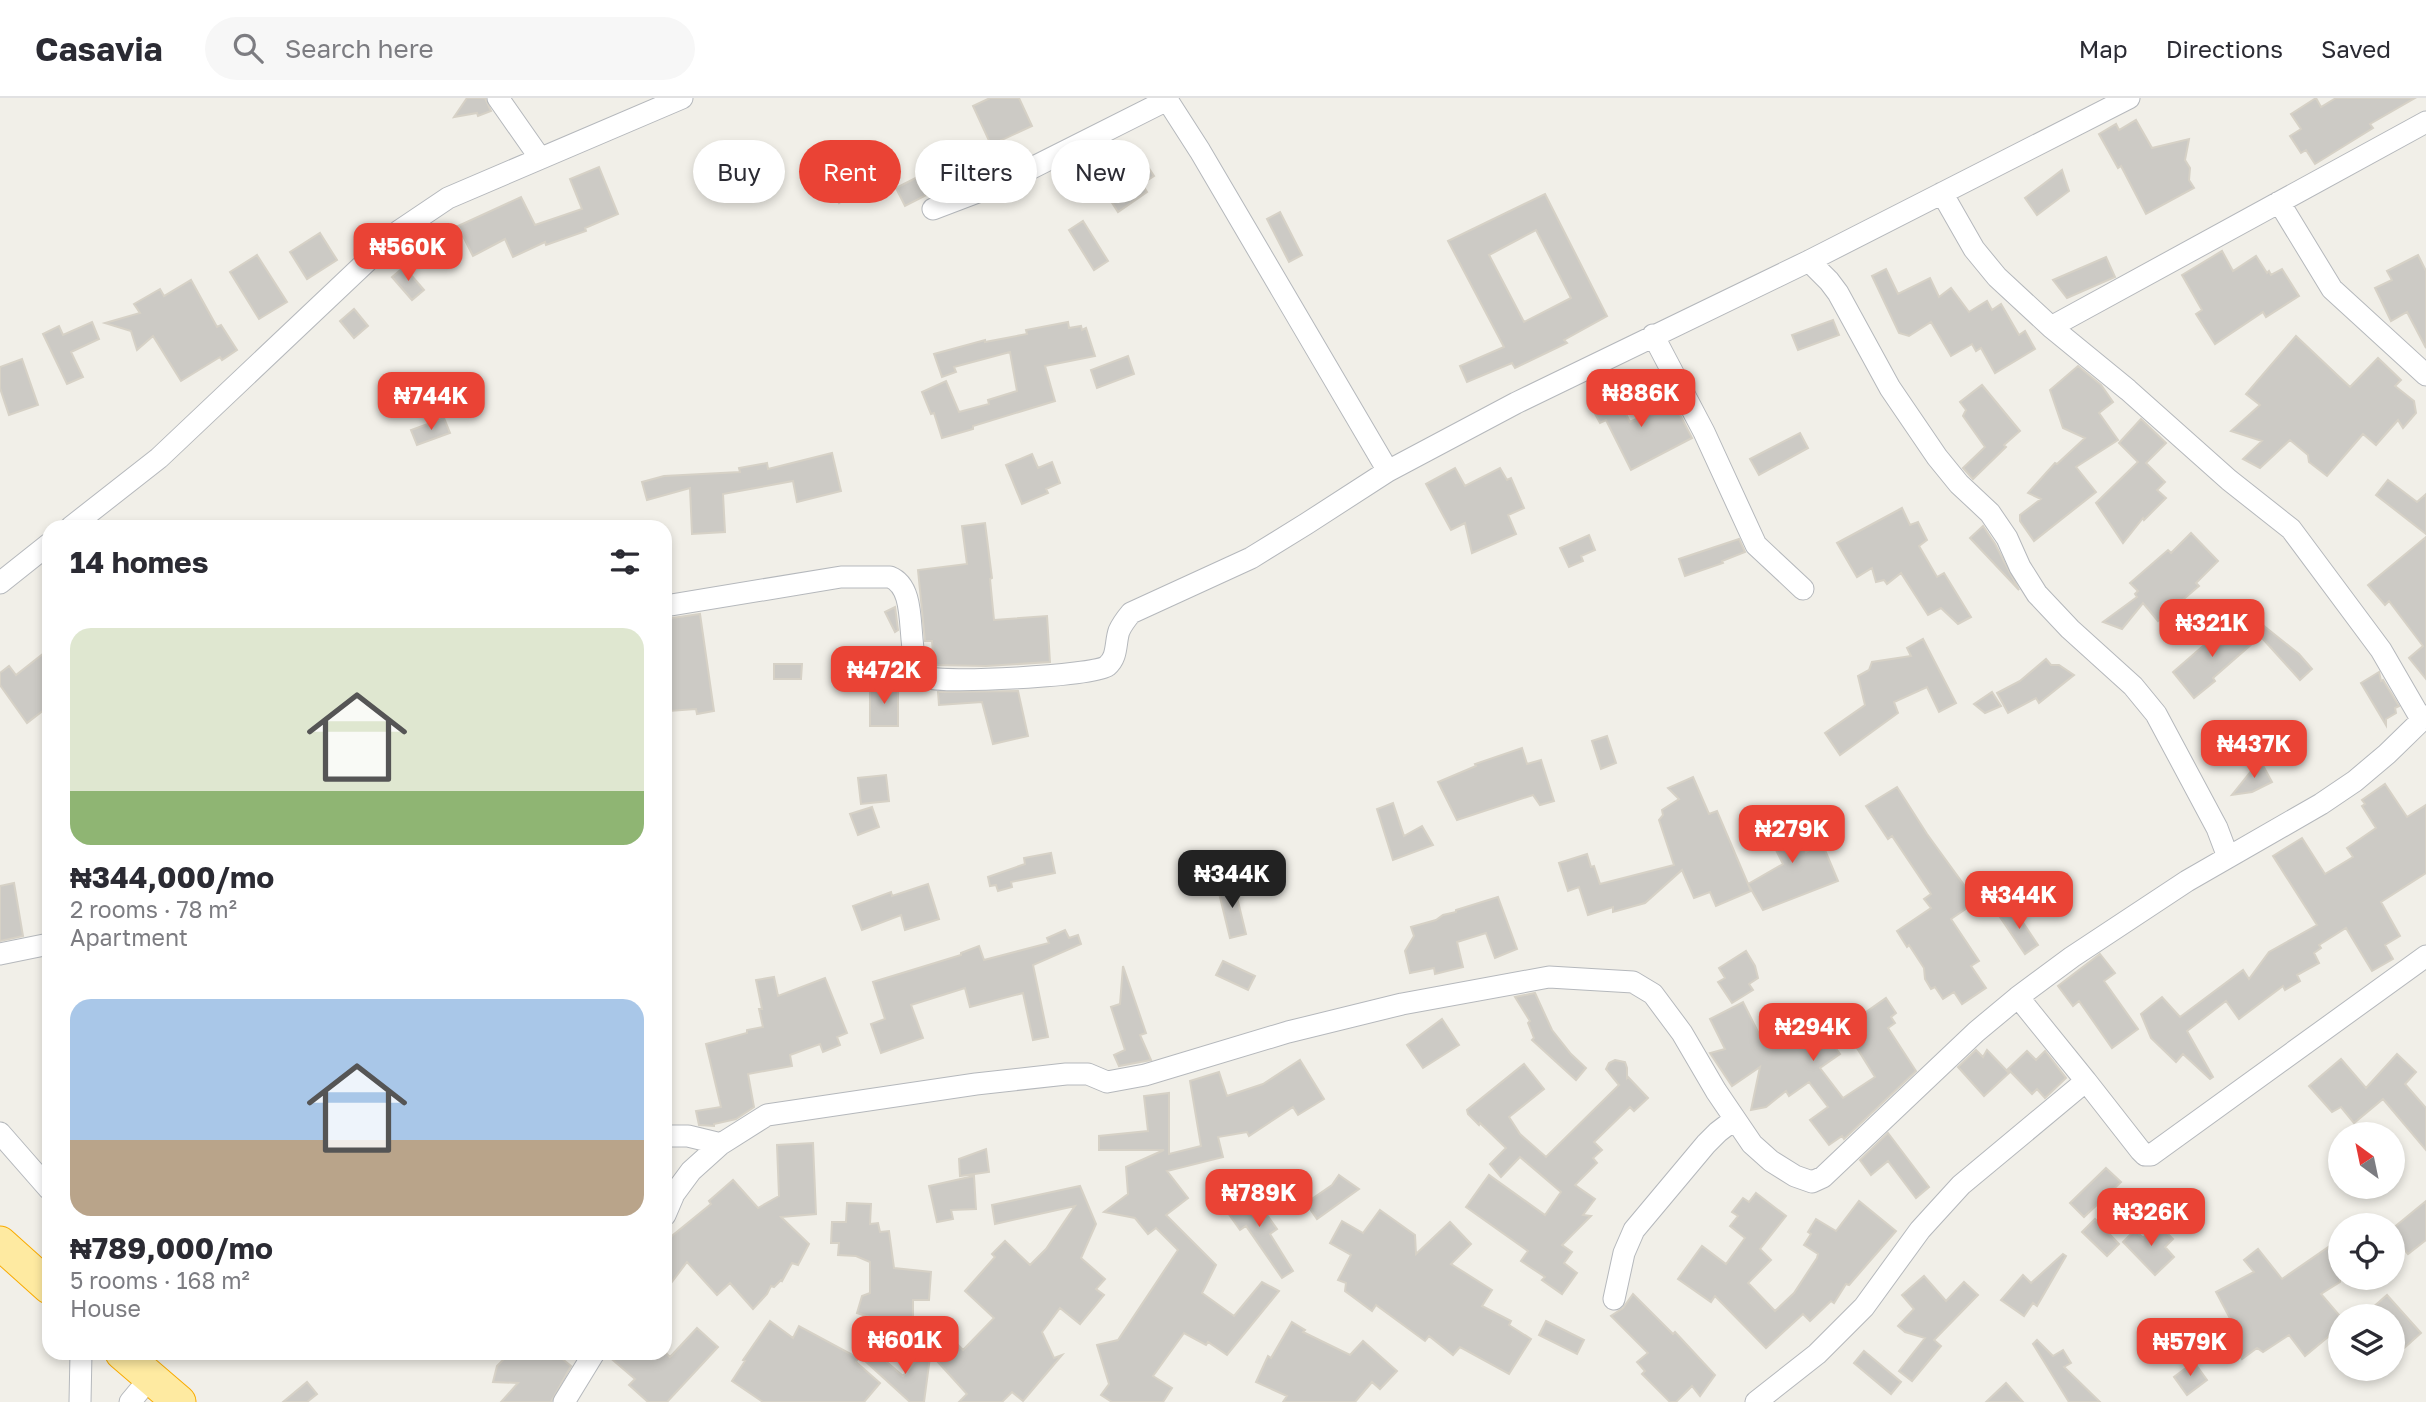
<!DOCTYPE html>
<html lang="en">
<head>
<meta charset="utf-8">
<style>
  :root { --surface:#fff; --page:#f7f7f7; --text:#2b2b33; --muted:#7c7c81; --line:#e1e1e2; --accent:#ea4335 }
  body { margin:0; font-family:"Golos Text",sans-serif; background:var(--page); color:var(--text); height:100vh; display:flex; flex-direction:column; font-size:26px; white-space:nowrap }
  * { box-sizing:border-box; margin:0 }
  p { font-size:23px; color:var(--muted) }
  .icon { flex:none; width:38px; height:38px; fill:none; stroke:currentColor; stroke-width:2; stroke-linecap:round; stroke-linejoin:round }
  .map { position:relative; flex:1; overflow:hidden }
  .drawer { position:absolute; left:42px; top:422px; width:630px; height:840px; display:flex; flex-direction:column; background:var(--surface); border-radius:21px; box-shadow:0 4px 10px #0003 }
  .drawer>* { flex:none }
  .top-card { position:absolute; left:693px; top:42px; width:665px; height:63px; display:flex; gap:14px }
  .needle { width:46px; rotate:327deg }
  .buttons { position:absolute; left:2328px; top:1024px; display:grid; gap:14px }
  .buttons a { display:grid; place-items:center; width:77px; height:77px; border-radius:50%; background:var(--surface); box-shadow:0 4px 10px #0003; font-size:35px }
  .price { position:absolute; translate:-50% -60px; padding:0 16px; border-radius:14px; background:var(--accent); color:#fff; font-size:23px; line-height:46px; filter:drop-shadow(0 2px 4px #0008) }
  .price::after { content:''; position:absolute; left:50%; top:42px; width:21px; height:16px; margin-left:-10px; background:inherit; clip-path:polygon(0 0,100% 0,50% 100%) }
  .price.on { background:#222; color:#fff }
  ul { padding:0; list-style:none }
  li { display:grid; align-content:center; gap:14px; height:371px; padding:0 28px }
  li span { display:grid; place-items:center; height:217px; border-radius:21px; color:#555 }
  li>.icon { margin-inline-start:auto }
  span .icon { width:126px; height:126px; fill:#fffc; stroke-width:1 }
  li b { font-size:30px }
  h2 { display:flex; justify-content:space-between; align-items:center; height:84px; padding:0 28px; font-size:30px }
  .tag { padding:0 24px; border-radius:32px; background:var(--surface); box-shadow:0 4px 10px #0003; font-size:24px; line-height:63px }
  .tag.on { background:var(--accent); color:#fff }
  header { display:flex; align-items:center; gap:42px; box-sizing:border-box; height:98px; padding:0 35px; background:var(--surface); border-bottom:2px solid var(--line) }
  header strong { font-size:33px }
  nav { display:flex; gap:38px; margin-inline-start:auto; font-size:24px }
  .search { width:490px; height:63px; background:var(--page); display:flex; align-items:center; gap:18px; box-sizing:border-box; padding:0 24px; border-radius:38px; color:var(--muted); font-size:26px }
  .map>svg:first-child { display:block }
  .building { fill:#cccac5; stroke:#d6d1c6; stroke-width:2; fill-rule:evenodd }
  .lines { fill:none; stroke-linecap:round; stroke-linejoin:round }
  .minor-casing { stroke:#b5b8bc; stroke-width:23 }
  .trunk-casing { stroke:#f9ab00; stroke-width:35 }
  .minor { stroke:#fff; stroke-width:21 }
  .trunk { stroke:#feeaa1; stroke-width:33 }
</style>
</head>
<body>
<header>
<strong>Casavia</strong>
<div class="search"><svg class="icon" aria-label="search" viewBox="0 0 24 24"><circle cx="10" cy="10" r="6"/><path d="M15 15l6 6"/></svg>Search here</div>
<nav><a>Map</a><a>Directions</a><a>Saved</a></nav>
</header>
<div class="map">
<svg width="2426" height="1304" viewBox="0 0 2426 1304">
  <rect width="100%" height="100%" fill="#f1efe8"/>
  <path class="building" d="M467,0H485L491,13L478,18L477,15L454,19Z
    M990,0H1019L1032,28L991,47L973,8Z
    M2316,0L2321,9L2336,0H2415L2370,26L2373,30L2315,66L2306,52L2301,55L2290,38L2301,31L2291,16Z
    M2136,22L2152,50L2189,41L2185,62L2190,70L2189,82L2194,90L2146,116L2121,68L2118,70L2099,36L2116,26L2119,32Z
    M1122,56L1130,68L1142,60L1154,78L1142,86L1147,94L1118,114L1093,75Z
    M852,60L869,85L839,105L829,89L843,80L836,70Z
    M599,69L618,116L585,130L586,133L546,147L545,144L513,159L505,141L473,158L458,128L521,99L535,127L582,111L570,81Z
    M937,69L946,87L905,108L896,90Z
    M2062,72L2069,93L2037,117L2025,100Z
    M1545,96L1607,218L1564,242L1567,245L1515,270L1512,265L1467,284L1460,268L1504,249L1448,143ZM1536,132L1571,200L1524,224L1489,157Z
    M1280,114L1302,157L1289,164L1267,121Z
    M1083,123L1108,163L1094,172L1069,132Z
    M320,135L337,162L307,181L290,154Z
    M2222,153L2233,173L2256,158L2267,175L2269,173L2271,177L2282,171L2299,198L2266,219L2263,214L2215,246L2196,216L2202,212L2182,177Z
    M257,157L287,204L259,221L230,174Z
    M2418,157L2426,173V250L2407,214L2391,223L2375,190L2392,182L2387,173Z
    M2106,159L2115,179L2067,200L2053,182Z
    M404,169L424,192L412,202L392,179Z
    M1886,171L1898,196L1930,180L1939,199L1951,190L1969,214L1987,203L1992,212L2001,206L2019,237L2025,233L2035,251L1995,275L1981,250L1976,253L1972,246L1951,258L1931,224L1909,238L1899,235L1872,178Z
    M191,182L217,229L221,227L237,252L222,262L220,259L181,283L153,238L137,252L131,233L105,225L140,215L134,206L160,191L164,198Z
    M354,211L368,228L354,240L340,223Z
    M1833,222L1839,237L1798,252L1792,237Z
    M92,224L99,241L71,254L83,279L67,286L43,236L59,228L63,237Z
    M1068,224L1069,230L1081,228L1082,232L1086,230L1095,258L1045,268L1055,303L973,328V331L942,340L934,315L931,316L922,294L946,283L959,314L989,306L988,302L1017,293L1010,254L954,269L956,274L942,279L934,256L985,242V244L1027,236L1026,232Z
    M2296,238L2350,289L2378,260L2401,282L2395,288L2414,303L2416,315L2403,330L2398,322L2376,347L2363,336L2327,378L2309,364L2308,357L2290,342L2260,370L2243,361L2262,343L2231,333L2260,307L2246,296Z
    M1128,258L1134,276L1097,290L1091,272Z
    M22,261L38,307L9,317L0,290V269Z
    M2078,268L2101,287L2113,304L2099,315L2118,342L2076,369L2096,394L2034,443L2020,423V417L2041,401L2028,395L2055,365L2057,366L2085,340L2063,330L2050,292Z
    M1982,287L2020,333L2004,347L2006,349L1973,381L1963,370L1985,349L1963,318L1966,312L1960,304Z
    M1613,290L1630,324L1673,303L1692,340L1631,372L1606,322L1600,325L1588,303Z
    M444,320L450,335L417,347L411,332Z
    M2141,321L2166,345L2146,365L2165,384L2157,392L2166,400L2144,422L2143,420L2123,445L2096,405L2138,364L2119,345Z
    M1800,335L1808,350L1759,377L1750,361Z
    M832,355L841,393L797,404L793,383L723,396L725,434L692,436L690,390L647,402L642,384L664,378L740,374L739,370L767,365L768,371Z
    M1032,356L1038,370L1052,364L1060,385L1046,391L1048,395L1022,406L1006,367Z
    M1455,370L1465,388L1500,370L1507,382L1511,380L1524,410L1508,417L1516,436L1472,455L1465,425L1451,432L1426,386Z
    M2388,382L2417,404L2426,396V436L2376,397Z
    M1902,410L1910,427L1918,424L1927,442L1919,448L1937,479L1944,475L1971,519L1958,526L1941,510L1928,517L1901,475L1887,486L1884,482L1876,484L1872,470L1857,479L1837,445Z
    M985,425L992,480L990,481L994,522L1047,518L1050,564L986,568L934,567L932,543H925L918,472L967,466L962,428Z
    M1983,428L1995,446L2019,492L1970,440Z
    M2191,435L2218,463L2196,485L2199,488L2158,523L2143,505L2122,531L2103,524L2137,499L2135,496L2138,493L2130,485L2168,452L2171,455Z
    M1589,437L1595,452L1581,458L1583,463L1569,469L1560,450Z
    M2426,439V581L2409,560L2423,548L2389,503L2385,507L2368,487Z
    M1739,441L1745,454L1722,463L1723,465L1685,478L1679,461Z
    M895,509L898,532L895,534L885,514Z
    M700,516L714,613L697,616L696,611L669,613L665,574V521Z
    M2232,523L2252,546L2213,580L2215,583L2194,600L2173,574Z
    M2259,524L2299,556L2312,571L2300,582L2253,530Z
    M1923,541L1956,605L1939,614L1927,589L1894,604L1898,615L1840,657L1825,635L1865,607L1858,578L1869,572L1872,564L1911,558L1907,550Z
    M49,551V608L27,625L0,587V575L9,568L16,577Z
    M2046,561L2051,567H2059L2074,577L2039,605L2036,600L2008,615L1997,595L2020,583Z
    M774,566H802L801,581H774Z
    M2379,574L2381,583L2383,582L2399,608L2395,610L2396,615L2386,621V627L2361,585Z
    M870,588H898V628H870Z
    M1018,593L1028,638L993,646L982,604L939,607L938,594Z
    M1992,594L2001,608L1985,615L1974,606Z
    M2283,634L2295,645L2284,656L2269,649Z
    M1607,638L1616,665L1601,671L1592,643Z
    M1522,650L1527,666L1541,662L1554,703L1540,707L1533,697L1457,722L1438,684L1476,668L1475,666Z
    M2260,662L2272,684L2252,694L2232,697Z
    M886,677L889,703L861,706L858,680Z
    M1693,679L1709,716L1717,713L1751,793L1716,808L1710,794L1694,800L1682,772L1645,805L1613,814V809L1588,817L1579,789L1568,793L1559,765L1587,756L1591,769L1594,768L1600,786L1674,767L1659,722L1663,717L1662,712L1679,701L1668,690Z
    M2385,686L2407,719L2426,707V775L2381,804L2400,838L2385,847L2393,861L2372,873L2346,830L2319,847L2321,850L2314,855L2319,865L2297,877L2300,883L2285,892L2283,888L2239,921L2226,903L2187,933L2213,979L2210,981L2183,956L2176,964L2151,940L2141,916L2162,899L2180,919L2243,872L2249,881L2269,854L2317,827L2273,758L2302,740L2325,776L2353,759L2347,750L2376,730L2362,708L2365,706L2362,702Z
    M1897,689L1927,736L1972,798L1973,806L1951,821L1979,863L1971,868L1986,890L1962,906L1954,894L1943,901L1935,889L1931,891L1925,881L1924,870L1909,847L1907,849L1897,833L1931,810L1924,801L1931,796L1892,738L1888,741L1866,708Z
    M1393,705L1404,738L1422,728L1433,747L1393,762L1377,711Z
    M872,709L879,729L858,737L850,716Z
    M1791,712L1803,738L1806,754L1822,745L1838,783L1763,812L1748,786L1783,766L1763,726Z
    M1051,755L1055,775L1011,784L1012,789L998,793L996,787L990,788L988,779L1025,766L1024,760Z
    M1233,783L1246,836L1230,840L1217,787Z
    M14,785L23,838L0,843V788Z
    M928,786L939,821L905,832L901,817L862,832L853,808L891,794L892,798Z
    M1498,799L1517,851L1495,860L1486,835L1457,844L1463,869L1435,876L1434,870L1410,875L1405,853L1414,838L1411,829L1436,822L1443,817L1456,814V812Z
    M2014,811L2038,847L2025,856L2000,819Z
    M1065,832L1069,840L1078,837L1081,846L1033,867L1048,939L1033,942L1023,895L970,909L965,890L911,907L923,940L881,955L871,926L885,921L873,884L961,857V855L979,848L984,862L1049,845L1047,840Z
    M1746,853L1755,868L1758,880L1749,886L1753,892L1732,905L1718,884L1725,880L1719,870Z
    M2100,856L2115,875L2104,883L2138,931L2112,950L2079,903L2073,908L2058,888Z
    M1223,863L1255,878L1248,892L1216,877Z
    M1123,868L1146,935L1140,937L1151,962L1119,968L1114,957L1125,952L1111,909L1120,906Z
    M774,879L778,898L825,880L847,935L837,939L840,947L823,954L820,946L790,957L792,968L748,976L754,1009L736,1021L714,1026V1028L699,1027L696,1013L721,1009L706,946L747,935V932L763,929L759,911H762L756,882Z
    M1535,895L1552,932L1571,956L1586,970L1576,982L1532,942L1534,940L1528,925L1530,923L1515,899Z
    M1886,900L1896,915L1891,919L1895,925L1888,930L1916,973L1844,1041L1842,1038L1829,1047L1810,1022L1828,1009L1809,984L1789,998L1786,993L1766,1009L1751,1012L1760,969L1732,988L1710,955L1725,951L1710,921L1743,904L1761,940L1795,914L1800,921L1809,915L1840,956L1820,970L1843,1000L1875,979L1847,934L1859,926L1856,921Z
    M1442,921L1459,947L1423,970L1407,947Z
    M1976,952L1983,959L1987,952L2009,975L1984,998L1958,969Z
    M2027,953L2036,962L2045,953L2066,980L2045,1000L2037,991L2032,996L2008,971Z
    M2397,956L2416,974L2405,986L2426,1010V1052L2383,1001L2354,1025L2341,1009L2332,1014L2309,988L2341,961L2366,990Z
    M1300,962L1324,1001L1298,1017L1293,1009L1249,1038L1247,1034L1218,1039L1223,1059L1167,1073L1188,1100L1166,1117L1216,1167L1202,1195L1234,1218L1262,1184L1279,1193L1227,1257L1208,1244L1206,1247L1184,1235L1153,1278L1172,1290L1163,1304H1112L1101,1297L1109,1286L1097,1247L1118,1242L1178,1152L1156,1130L1148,1136L1135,1120L1104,1114L1128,1096L1126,1069L1164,1052H1099V1038L1148,1033L1144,998L1169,995V1056L1201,1048L1190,983L1219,974L1227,998L1263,986Z
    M1615,962L1625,964L1627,970V980L1628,979L1648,1000L1634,1013L1630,1009L1594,1044L1602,1052L1593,1060L1597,1065L1575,1087L1595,1101L1583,1117L1591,1118L1562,1147L1572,1154L1564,1165L1577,1175L1562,1196L1542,1182L1545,1179L1521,1163L1528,1153L1466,1109L1489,1077L1545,1117L1561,1094L1520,1059L1501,1079L1490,1066L1506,1050L1480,1025L1479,1027L1468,1016L1467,1012L1524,966L1544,991L1509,1019L1520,1036L1546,1059L1619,987L1606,971L1609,965Z
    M1888,1035L1929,1089L1916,1100L1888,1063L1871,1077L1860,1062Z
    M813,1045L816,1116L781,1119L809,1146L798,1167L792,1165L782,1183L781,1182L774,1189L771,1188L767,1196L753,1211L730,1185L717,1197L687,1164L665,1193V1147L673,1137L711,1106L709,1103L733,1082L758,1110L779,1098L777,1047Z
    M986,1051L989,1074L960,1078L959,1061Z
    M2106,1070L2121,1084L2084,1119L2070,1105Z
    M1339,1077L1359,1091L1317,1121L1306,1105L1332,1087Z
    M974,1078L976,1111L951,1112L953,1121L937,1124L929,1088Z
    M1080,1088L1096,1126L1081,1160L1105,1181L1096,1191L1104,1197L1080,1226L1060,1210L1042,1234L1054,1260L1062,1257L1023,1303L1012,1294L1002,1304H959L967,1296L937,1263L956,1245L963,1252L994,1220L965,1193L995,1159L992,1156L1005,1143L1030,1167L1046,1151L1075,1108L995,1126L992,1107Z
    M1247,1089L1277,1131L1270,1136L1293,1173L1282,1180L1246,1128L1240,1132L1228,1115Z
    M1756,1095L1786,1118L1760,1151L1771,1162L1748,1185L1775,1213L1794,1195L1817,1160L1818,1156L1804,1147L1811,1136L1808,1134L1816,1121L1836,1133L1859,1103L1896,1133L1849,1187L1846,1186L1834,1205L1831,1203L1810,1223L1803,1216L1766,1250L1715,1198L1711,1204L1678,1181L1702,1148L1726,1166L1745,1140L1730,1128L1738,1118L1732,1114L1743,1100L1749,1104Z
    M2426,1103V1142L2408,1156L2392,1136V1131Z
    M847,1105L871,1106L870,1126L878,1125L880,1134L889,1133L894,1170L931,1174L929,1202H913V1223H882L857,1215L862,1198L870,1195V1164L856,1158L838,1157L839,1145H831L832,1124H846Z
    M1380,1112L1415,1137L1416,1156L1450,1124L1471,1146L1451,1166L1492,1192L1482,1208L1511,1223L1509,1227L1531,1241L1509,1276L1460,1249L1453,1257L1429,1238L1425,1243L1376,1207L1372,1213L1345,1193L1346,1185L1338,1182L1351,1157L1330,1145L1342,1123L1363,1135Z
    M2095,1121L2119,1146L2107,1158L2082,1134Z
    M2158,1126L2173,1141L2165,1149L2174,1159L2155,1177L2123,1144L2135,1132L2143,1140Z
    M2340,1141V1184L2321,1196L2340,1218V1229L2305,1258L2289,1237L2263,1254L2257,1250L2242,1261L2223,1233L2233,1226L2216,1194L2254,1174L2244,1162L2258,1151L2282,1181Z
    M2063,1156L2066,1158L2037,1208L2033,1205L2024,1218L2001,1202L2023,1177L2031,1185Z
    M1924,1178L1946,1203L1964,1184L1978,1197L1934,1242L1941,1248L1912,1283L1899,1273L1925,1240L1905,1234L1898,1228L1914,1211L1902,1197Z
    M1633,1196L1673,1236L1675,1234L1715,1277L1700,1298L1692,1288L1676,1304H1670L1642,1276L1645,1273L1637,1264L1648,1255L1611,1218L1623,1210Z
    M2387,1197L2421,1235L2392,1261V1218H2363Z
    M770,1223L793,1240L799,1228L858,1260L856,1264L880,1285L864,1304H763L732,1283L745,1263L743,1262Z
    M1546,1223L1584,1242L1577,1256L1539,1237Z
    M1292,1224L1305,1232L1303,1234L1350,1257L1363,1243L1397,1273L1380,1291L1372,1284L1355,1304H1283L1287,1298L1256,1284L1268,1258L1271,1260Z
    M697,1230L718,1249L667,1304H648L629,1287L635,1281L607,1257V1255H666L670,1259Z
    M2037,1242L2053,1258L2063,1252L2071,1265L2064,1269L2100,1304H2069L2033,1246Z
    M932,1244L924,1304H910L865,1263L874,1253L903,1278Z
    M1864,1253L1901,1284L1891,1296L1854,1265Z
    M510,1255H555L571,1268L551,1304H501L518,1285L493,1284L497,1268Z
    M2194,1264L2207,1282L2187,1297L2174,1279Z
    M307,1284L317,1296L307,1304H283Z
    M2006,1285L2023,1304H1986Z"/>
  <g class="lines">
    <g class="minor-casing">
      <path id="minor" d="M498,0L540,60
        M1166,0L1200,53L1388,373L1516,305L1809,163L2129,0
        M1942,95L1974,151L1997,179L2051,229L2128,292L2229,382L2291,431L2381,552L2421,621
        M2279,104L2332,191L2426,277
        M933,111L1004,84L1167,2
        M1809,163L1829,183L1838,195L1890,290L1937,359L1959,386L1990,415L2007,440L2020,469L2037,496L2070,531L2133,588L2156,616L2217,730L2228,759
        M2051,229L2426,24
        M1653,237L1704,334L1756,447L1803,491
        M71,429L159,360L399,133L448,100L682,0
        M0,485L49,446
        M665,508L841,479H890C923,492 901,560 925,579C942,586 1094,578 1107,568C1118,559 1115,545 1119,533C1122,526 1126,521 1131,515L1251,460L1306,426L1388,373
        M0,856L49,846
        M2086,983L2140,1052L2145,1057H2151L2426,858
        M0,1035L49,1091
        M665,1038H688L721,1046
        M665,1117L674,1096L691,1073L721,1046L767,1017L976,986L1066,976H1088L1107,984L1145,977L1288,934L1402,906L1549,879L1633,884L1653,896L1682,935L1716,993L1752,1046L1771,1063L1795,1078L1812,1084L1823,1079L1976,934L2018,899L2072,859L2187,783L2321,706L2355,683L2387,656L2426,618
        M1614,1201L1624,1155L1634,1132L1706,1046L1718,1034L1735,1021
        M80,1304L81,1255
        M130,1304L150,1280
        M564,1304L594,1255
        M1756,1304L1817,1256L1864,1209L1920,1132L1961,1087L2086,983L2018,899"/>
    </g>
    <g class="trunk-casing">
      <path id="trunk" d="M0,1145L49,1189
        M122,1255L179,1304"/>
    </g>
    <use href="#minor" class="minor"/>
    <use href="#trunk" class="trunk"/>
  </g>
</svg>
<div class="buttons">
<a><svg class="needle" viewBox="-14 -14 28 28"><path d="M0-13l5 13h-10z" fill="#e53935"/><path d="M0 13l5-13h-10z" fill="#7c7c81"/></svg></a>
<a><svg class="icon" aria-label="locate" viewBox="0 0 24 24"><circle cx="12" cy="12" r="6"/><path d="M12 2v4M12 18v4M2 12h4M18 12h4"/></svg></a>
<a><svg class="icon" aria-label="layers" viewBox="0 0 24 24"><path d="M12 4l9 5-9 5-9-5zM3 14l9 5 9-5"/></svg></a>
</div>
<b class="price" style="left:408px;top:185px">₦560K</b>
<b class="price" style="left:1641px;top:331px">₦886K</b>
<b class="price" style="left:431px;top:334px">₦744K</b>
<b class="price" style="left:2212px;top:561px">₦321K</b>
<b class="price" style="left:884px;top:608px">₦472K</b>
<b class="price" style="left:2254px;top:682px">₦437K</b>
<b class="price" style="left:1792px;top:767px">₦279K</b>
<b class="price on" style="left:1232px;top:812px">₦344K</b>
<b class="price" style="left:2019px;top:833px">₦344K</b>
<b class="price" style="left:1813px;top:965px">₦294K</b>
<b class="price" style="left:1259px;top:1131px">₦789K</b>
<b class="price" style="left:2151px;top:1150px">₦326K</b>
<b class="price" style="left:905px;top:1278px">₦601K</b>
<b class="price" style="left:2190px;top:1280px">₦579K</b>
<div class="top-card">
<a class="tag">Buy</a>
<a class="tag on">Rent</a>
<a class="tag">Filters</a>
<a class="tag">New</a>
</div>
<section class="drawer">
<h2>14 homes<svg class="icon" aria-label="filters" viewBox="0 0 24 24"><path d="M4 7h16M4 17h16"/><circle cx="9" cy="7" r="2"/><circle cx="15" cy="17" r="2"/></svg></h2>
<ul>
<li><span style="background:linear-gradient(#dfe7d0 75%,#8fb573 0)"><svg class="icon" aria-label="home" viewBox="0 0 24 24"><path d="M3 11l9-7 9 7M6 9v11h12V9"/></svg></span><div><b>₦344,000/mo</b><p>2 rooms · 78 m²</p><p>Apartment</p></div></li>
<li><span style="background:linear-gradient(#a9c7e8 65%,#b9a48a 0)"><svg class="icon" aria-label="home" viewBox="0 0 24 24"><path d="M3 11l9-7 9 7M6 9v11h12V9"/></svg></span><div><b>₦789,000/mo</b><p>5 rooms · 168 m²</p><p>House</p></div></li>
</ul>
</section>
</div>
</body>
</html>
